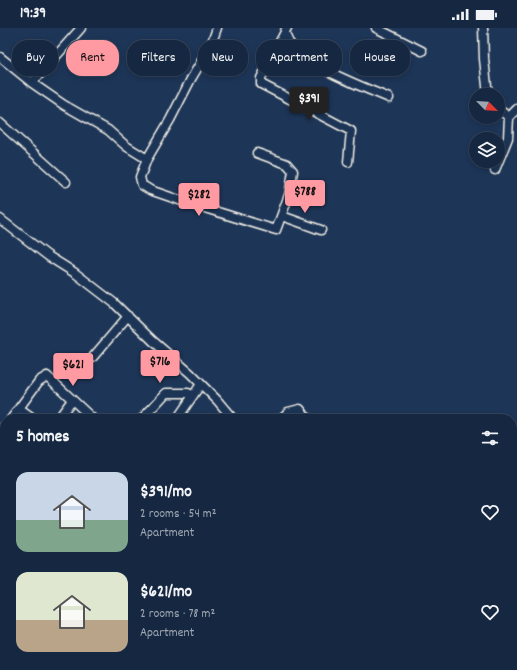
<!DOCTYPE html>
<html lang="en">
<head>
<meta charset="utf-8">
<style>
  :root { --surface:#162841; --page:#1f3048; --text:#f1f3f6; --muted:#9ea6b1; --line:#35445a; --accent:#ff9aa2 }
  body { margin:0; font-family:Dekko,sans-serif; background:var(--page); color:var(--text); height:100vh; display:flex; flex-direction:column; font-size:15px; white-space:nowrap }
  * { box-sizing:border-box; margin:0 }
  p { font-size:13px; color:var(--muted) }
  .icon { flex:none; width:22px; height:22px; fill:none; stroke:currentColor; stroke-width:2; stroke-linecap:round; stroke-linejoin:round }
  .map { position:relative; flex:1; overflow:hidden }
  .drawer { position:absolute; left:0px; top:386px; width:517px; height:256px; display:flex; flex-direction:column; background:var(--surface); border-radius:16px 16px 0 0; box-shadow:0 2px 6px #0003,0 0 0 1px var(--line) }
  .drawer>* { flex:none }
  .hud { position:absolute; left:12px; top:12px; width:493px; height:36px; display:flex; gap:8px }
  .needle { width:26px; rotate:114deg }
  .tools { position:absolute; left:469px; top:60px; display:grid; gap:8px }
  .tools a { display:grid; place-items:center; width:36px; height:36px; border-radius:50%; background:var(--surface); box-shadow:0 2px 6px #0003,0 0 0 1px var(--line); font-size:20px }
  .price { position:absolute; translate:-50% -34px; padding:0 9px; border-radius:4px; background:var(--accent); color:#111; font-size:13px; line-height:26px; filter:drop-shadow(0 1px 2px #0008) }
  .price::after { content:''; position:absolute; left:50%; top:24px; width:12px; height:9px; margin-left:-6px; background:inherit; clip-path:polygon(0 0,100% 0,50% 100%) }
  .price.active { background:#222; color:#fff }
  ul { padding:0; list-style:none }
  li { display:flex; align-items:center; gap:12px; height:100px; padding:0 16px }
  li span { display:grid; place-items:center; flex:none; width:112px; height:80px; border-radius:12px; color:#555 }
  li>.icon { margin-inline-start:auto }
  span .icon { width:48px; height:48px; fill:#fffc; stroke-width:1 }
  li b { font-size:17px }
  h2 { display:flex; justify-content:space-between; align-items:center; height:48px; padding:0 16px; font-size:17px }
  .tag { padding:0 14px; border-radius:16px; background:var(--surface); box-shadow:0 2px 6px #0003,0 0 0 1px var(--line); font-size:14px; line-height:36px }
  .tag.active { background:var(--accent); color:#111 }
  .status { display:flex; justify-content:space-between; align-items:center; height:28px; padding:0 20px; background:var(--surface); direction:ltr }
  .status svg { height:11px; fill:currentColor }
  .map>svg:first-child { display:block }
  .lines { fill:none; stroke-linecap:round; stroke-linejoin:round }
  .minor-casing { stroke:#f4f1e8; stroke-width:11 }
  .minor { stroke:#1d3557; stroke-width:8 }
</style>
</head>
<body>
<div class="status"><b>19:39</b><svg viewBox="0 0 49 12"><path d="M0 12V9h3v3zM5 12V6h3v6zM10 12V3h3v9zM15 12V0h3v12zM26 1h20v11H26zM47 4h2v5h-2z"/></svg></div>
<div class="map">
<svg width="517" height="642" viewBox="0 0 517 642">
  <rect width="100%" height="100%" fill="#1d3557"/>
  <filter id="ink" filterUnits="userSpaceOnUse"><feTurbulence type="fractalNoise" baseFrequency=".025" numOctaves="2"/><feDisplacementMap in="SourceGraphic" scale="8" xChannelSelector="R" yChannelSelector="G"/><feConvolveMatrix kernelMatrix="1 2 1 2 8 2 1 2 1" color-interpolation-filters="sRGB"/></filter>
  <g filter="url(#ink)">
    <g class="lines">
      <g class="minor-casing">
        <path id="minor" d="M217,0L211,17L191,51L170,92L147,131L140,149L142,157L150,162L182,173L276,202L289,167L293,143L287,136L257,125
          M287,0L261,50V56L351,103L348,134
          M376,0L422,23
          M483,0L484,31L488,67
          M285,3C286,9 287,13 291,17C307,38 363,59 389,70
          M0,29L32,55L64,77L108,102L126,118L147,131
          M32,55L81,0
          M498,81L509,89
          M0,95L66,154
          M495,142L508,110L509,89L517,81
          M282,188L321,202
          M0,191L48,228L75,245L114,275L153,313L190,345L217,372L233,391
          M93,329L128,288
          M19,381L33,391
          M11,391L39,353L47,348L93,391
          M58,391L72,372
          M142,391L166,365H188L193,368
          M177,391L201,356
          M281,391L288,384L300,381L308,391
          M0,403L5,398
          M0,443L5,446
          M196,637L207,642
          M294,637L296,642
          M437,637L438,642
          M27,642L30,637"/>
      </g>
      <use href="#minor" class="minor"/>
    </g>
  </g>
</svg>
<div class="tools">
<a><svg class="needle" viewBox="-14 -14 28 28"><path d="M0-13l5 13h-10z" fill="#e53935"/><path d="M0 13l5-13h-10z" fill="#9ea6b1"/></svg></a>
<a><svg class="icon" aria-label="layers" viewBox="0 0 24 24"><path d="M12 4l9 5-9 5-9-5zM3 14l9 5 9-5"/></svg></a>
</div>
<b class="price active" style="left:309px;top:93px">$391</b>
<b class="price" style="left:305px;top:186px">$788</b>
<b class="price" style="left:199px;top:189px">$282</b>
<b class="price" style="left:160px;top:356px">$716</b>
<b class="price" style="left:73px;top:359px">$621</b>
<div class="hud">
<a class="tag">Buy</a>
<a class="tag active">Rent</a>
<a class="tag">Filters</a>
<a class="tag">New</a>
<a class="tag">Apartment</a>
<a class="tag">House</a>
</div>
<section class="drawer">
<h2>5 homes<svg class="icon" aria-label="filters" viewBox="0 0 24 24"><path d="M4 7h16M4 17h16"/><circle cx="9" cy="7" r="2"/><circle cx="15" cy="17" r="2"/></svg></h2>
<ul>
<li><span style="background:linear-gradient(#c9d6e8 60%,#7fa58c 0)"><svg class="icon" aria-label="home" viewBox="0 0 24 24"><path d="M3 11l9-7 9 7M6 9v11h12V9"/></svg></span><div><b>$391/mo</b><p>2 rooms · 54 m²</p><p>Apartment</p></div><svg class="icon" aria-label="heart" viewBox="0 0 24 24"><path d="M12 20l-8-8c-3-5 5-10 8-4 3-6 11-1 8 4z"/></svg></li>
<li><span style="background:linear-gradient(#dfe7d0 60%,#b9a48a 0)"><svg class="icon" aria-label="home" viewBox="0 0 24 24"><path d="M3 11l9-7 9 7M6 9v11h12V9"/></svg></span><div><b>$621/mo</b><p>2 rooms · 78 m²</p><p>Apartment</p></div><svg class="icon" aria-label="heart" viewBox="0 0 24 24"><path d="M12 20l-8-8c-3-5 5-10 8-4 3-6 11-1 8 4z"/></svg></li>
</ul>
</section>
</div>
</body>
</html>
